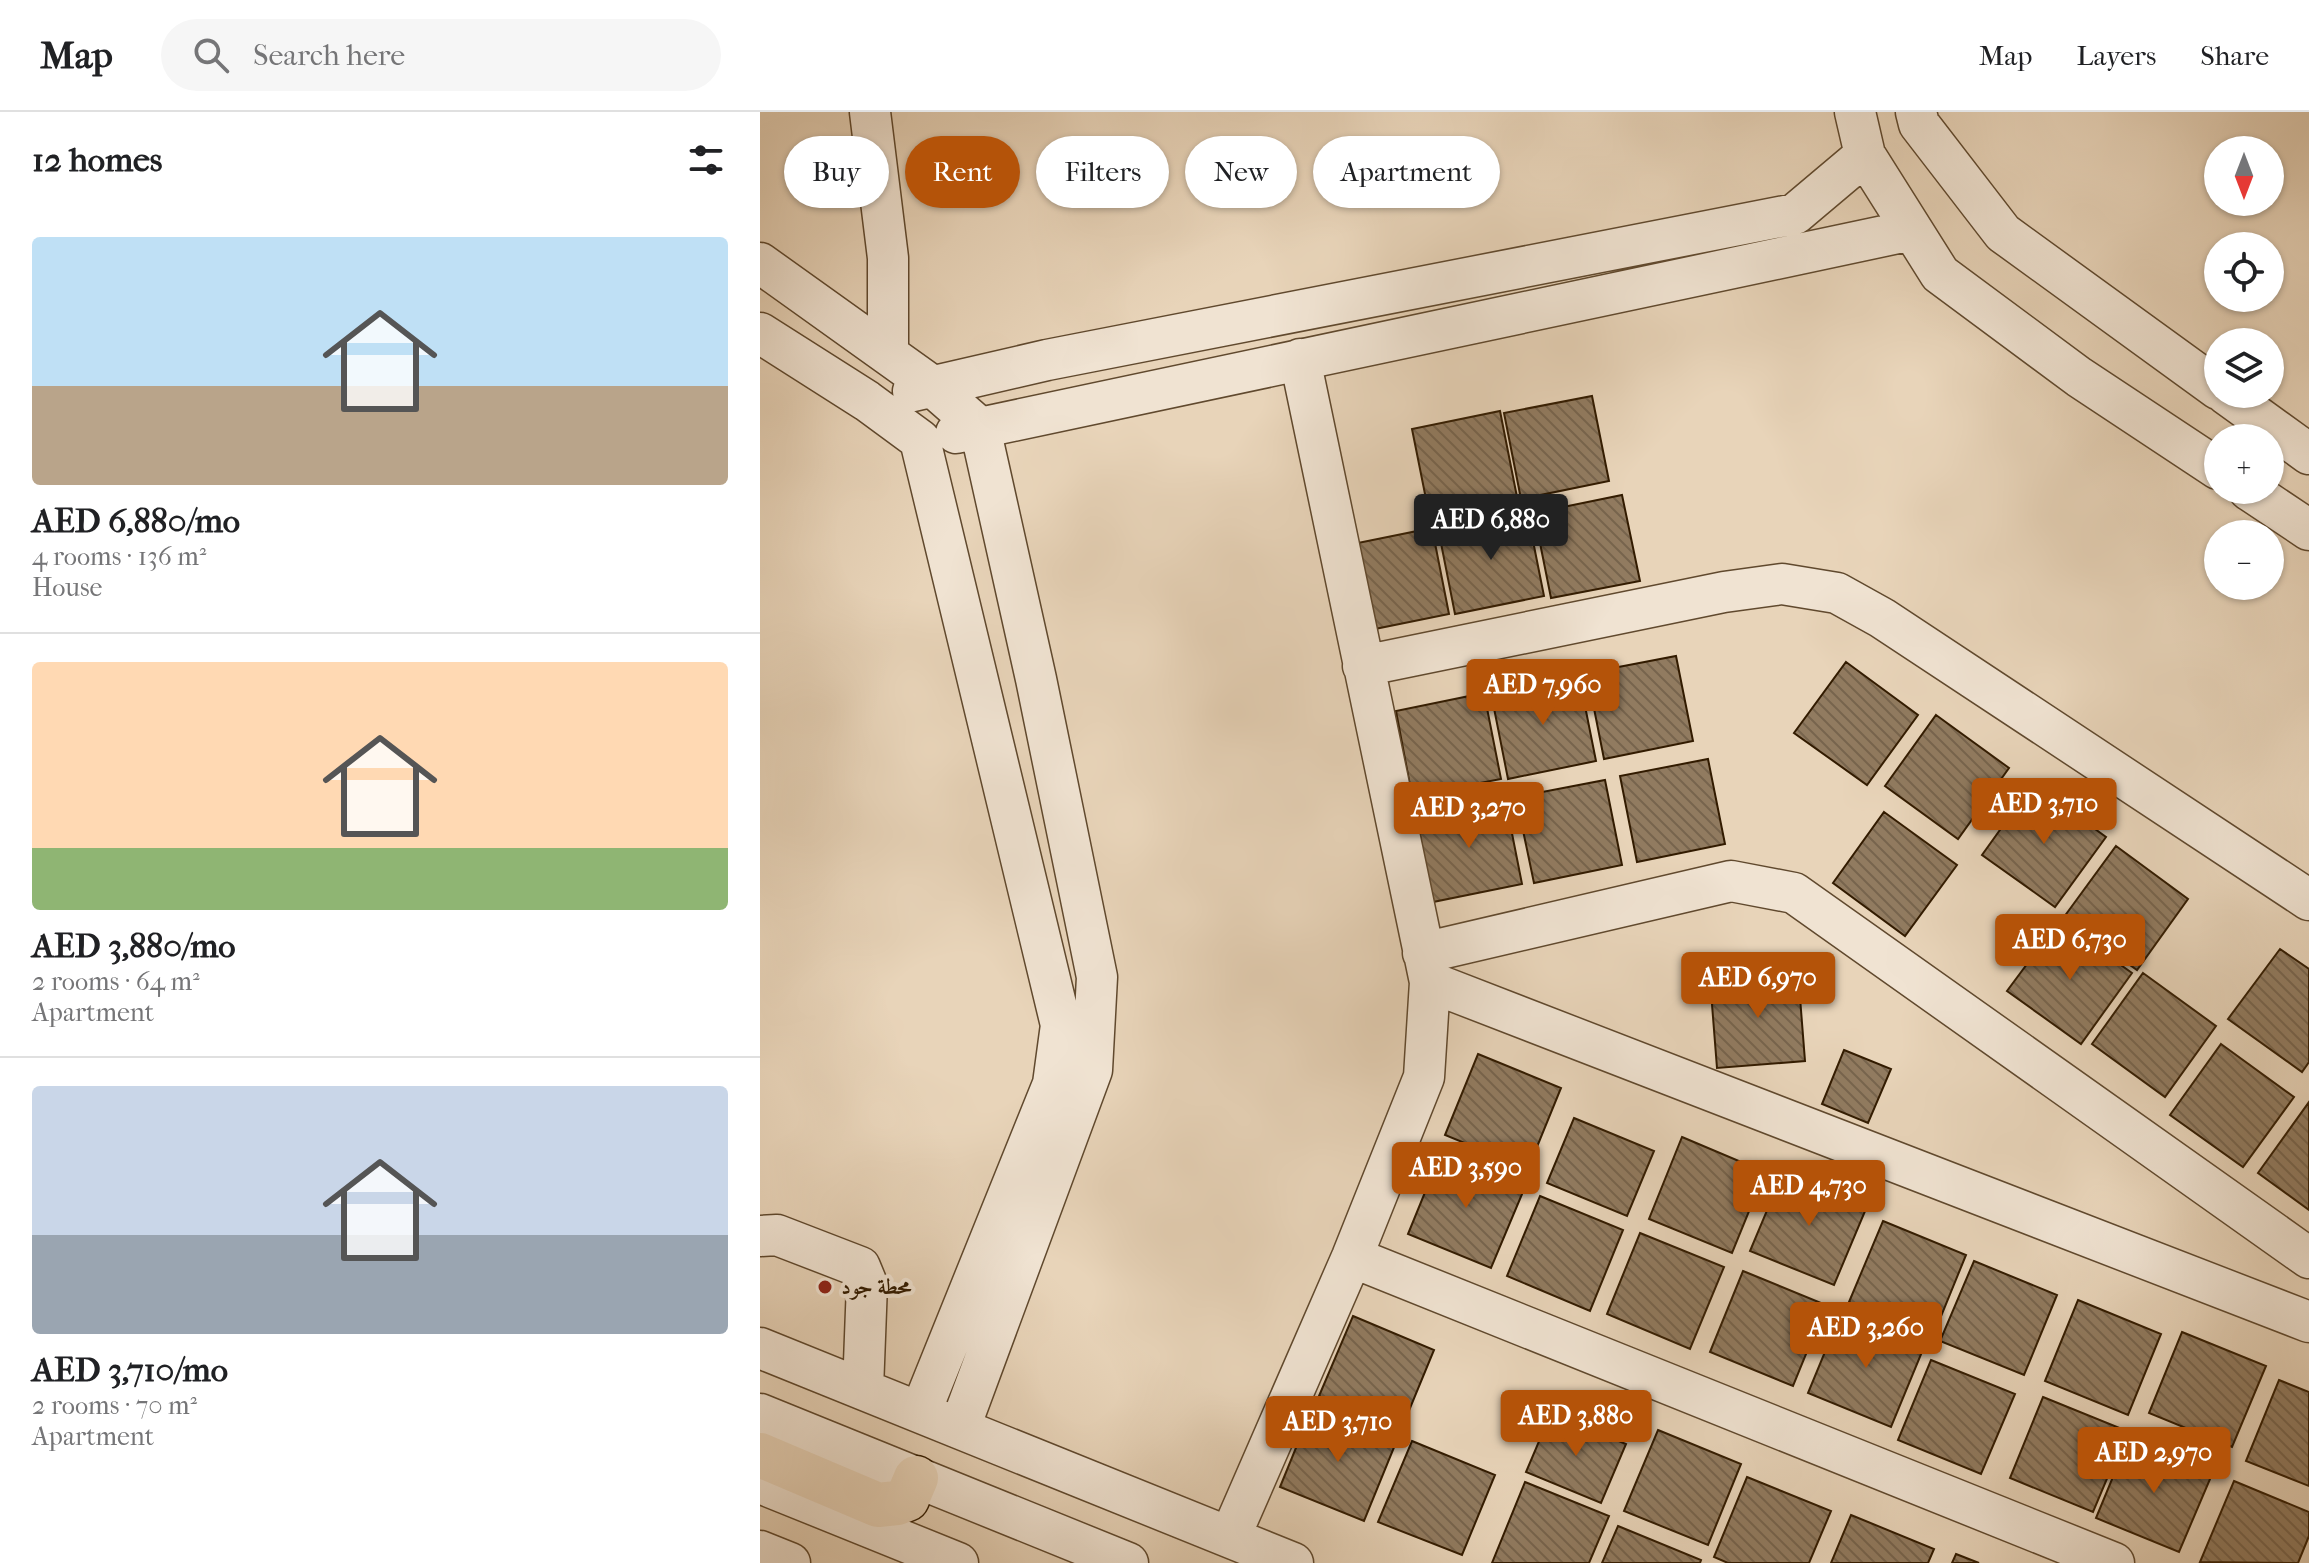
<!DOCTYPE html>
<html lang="en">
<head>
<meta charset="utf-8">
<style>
  :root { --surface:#fff; --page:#f6f6f6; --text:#202124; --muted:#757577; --line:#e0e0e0; --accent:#b45309 }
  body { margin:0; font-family:"IM FELL French Canon",Amiri,serif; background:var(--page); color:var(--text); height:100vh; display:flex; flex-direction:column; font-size:30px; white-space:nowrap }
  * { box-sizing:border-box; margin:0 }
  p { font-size:26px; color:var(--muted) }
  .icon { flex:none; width:44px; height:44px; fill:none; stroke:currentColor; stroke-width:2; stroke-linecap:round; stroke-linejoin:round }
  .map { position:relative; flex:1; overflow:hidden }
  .sheet { display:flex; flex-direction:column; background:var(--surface); width:760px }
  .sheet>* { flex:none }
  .banner { position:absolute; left:24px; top:24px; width:760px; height:72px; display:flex; gap:16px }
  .needle { width:52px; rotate:180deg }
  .buttons { position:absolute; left:1444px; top:24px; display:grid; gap:16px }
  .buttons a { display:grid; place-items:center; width:80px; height:80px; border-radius:50%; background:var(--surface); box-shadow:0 2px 6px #0004; font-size:40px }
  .price { position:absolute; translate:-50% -68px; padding:0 18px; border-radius:8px; background:var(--accent); color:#fff; font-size:26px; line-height:52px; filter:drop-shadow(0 2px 4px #0008) }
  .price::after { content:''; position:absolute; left:50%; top:48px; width:24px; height:18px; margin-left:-12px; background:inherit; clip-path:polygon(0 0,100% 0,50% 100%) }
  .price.selected { background:#222; color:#fff }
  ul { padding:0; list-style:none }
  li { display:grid; align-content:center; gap:16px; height:424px; padding:0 32px }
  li+li { border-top:2px solid var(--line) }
  li span { display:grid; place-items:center; height:248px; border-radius:8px; color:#555 }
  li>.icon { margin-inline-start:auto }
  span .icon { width:144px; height:144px; fill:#fffc; stroke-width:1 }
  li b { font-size:34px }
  h2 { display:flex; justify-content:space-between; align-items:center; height:96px; padding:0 32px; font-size:34px }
  .tag { padding:0 28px; border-radius:36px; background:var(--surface); box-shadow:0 2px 6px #0004; font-size:28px; line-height:72px }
  .tag.selected { background:var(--accent); color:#fff }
  header { display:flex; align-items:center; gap:48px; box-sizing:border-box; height:112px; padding:0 40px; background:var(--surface); border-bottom:2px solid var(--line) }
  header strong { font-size:38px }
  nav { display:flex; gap:44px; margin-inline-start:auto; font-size:28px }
  .search { width:560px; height:72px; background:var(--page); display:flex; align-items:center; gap:20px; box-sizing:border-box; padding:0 28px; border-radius:44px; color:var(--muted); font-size:30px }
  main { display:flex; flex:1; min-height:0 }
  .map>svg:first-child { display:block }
  .building { fill:url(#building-back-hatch); stroke:#321b00; stroke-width:2 }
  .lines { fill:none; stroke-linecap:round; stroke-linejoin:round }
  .minor-casing { stroke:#60492e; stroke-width:43 }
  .major-casing { stroke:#321b00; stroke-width:47 }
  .minor { stroke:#f0e3d2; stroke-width:40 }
  .major { stroke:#e8d4b9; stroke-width:44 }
  .poi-dot { fill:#8f2418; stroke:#f0e3d2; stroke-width:3 }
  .labels { text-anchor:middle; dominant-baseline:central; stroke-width:8; stroke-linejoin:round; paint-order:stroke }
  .poi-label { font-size:22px; font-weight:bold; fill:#321b00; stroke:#f0e3d2; text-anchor:start }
</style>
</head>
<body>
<header>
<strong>Map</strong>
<div class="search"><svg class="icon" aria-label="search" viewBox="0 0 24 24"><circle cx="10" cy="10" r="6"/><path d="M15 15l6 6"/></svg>Search here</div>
<nav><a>Map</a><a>Layers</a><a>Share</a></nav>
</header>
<main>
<section class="sheet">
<h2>12 homes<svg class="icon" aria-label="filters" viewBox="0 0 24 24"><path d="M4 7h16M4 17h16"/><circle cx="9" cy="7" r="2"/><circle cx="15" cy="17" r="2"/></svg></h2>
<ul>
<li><span style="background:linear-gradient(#bfe0f5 60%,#b9a48a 0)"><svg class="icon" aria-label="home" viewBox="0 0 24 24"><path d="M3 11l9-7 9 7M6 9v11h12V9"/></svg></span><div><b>AED 6,880/mo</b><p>4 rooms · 136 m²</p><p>House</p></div></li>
<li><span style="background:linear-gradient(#ffd9b3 75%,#8fb573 0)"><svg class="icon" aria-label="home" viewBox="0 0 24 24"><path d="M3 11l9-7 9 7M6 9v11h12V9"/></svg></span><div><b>AED 3,880/mo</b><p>2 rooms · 64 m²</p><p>Apartment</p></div></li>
<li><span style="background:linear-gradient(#c9d6e8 60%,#9aa5b1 0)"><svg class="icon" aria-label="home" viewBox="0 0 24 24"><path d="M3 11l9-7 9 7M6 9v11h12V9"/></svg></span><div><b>AED 3,710/mo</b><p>2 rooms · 70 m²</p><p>Apartment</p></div></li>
</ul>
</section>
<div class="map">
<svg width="1549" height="1451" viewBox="0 0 1549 1451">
  <defs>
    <pattern id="building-back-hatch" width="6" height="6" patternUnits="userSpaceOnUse" patternTransform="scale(2)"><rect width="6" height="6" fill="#917b60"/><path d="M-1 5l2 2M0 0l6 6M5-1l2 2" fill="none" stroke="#77644d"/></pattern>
  </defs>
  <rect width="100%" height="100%" fill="#e8d4b9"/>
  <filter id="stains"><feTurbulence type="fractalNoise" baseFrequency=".0025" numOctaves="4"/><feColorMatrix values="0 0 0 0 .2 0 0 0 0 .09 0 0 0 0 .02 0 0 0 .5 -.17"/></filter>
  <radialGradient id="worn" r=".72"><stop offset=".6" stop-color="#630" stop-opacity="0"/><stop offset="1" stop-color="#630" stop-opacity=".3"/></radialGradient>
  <path class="building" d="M832,284L849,369L761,387L744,301Z
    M740,299L757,385L669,402L652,317Z
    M862,383L880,469L791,486L774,401Z
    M767,399L784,484L695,502L678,416Z
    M672,416L689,502L600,520L583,434Z
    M916,544L933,629L844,647L827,561Z
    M1086,550L1158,603L1107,673L1034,621Z
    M819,564L836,649L748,667L731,581Z
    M724,581L741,667L652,684L636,599Z
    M1176,603L1249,656L1198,727L1125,674Z
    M948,647L965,732L877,750L860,664Z
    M845,668L862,753L774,771L756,685Z
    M1273,672L1346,725L1295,795L1222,743Z
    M745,686L762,772L673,790L656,704Z
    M1124,700L1197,753L1145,824L1073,771Z
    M1356,734L1428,787L1377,858L1304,805Z
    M1299,809L1372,861L1321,932L1247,879Z
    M1520,837L1549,857V950L1542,960L1468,907Z
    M1038,860L1045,949L957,956L950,867Z
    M1383,861L1456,914L1405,985L1332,932Z
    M1461,932L1534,985L1483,1055L1410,1003Z
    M1084,938L1131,957L1108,1011L1062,992Z
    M718,942L801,976L768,1057L685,1023Z
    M1549,990V1098L1498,1061Z
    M814,1006L894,1039L867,1104L787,1071Z
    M922,1025L1005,1060L972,1141L889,1107Z
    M681,1041L765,1075L731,1156L648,1122Z
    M1024,1058L1108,1092L1074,1173L990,1139Z
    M780,1084L863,1118L830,1199L747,1164Z
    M1123,1109L1206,1143L1173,1224L1089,1190Z
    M880,1121L964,1155L930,1237L847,1202Z
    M1214,1149L1297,1183L1264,1263L1180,1229Z
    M983,1159L1066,1193L1033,1274L950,1240Z
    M1318,1188L1401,1222L1368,1303L1285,1269Z
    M1081,1201L1164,1235L1131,1315L1048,1281Z
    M593,1204L674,1238L641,1318L559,1284Z
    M1422,1220L1506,1254L1472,1335L1389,1301Z
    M1171,1248L1255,1282L1221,1362L1138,1328Z
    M1519,1268L1549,1280V1374L1486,1349Z
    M1283,1285L1367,1319L1333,1400L1250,1366Z
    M553,1294L637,1328L604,1409L520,1375Z
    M791,1301L866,1332L841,1391L766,1360Z
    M898,1318L981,1352L948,1433L864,1399Z
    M1369,1326L1453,1360L1419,1440L1336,1406Z
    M652,1329L735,1363L702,1443L618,1410Z
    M987,1365L1071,1399L1049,1451H968L954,1445Z
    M1474,1369L1549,1400V1424L1538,1451L1440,1450Z
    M765,1370L849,1404L829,1451H732Z
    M1091,1403L1174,1437L1168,1451H1071Z
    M858,1414L941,1448L940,1451H842Z
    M1196,1442L1219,1451H1192Z"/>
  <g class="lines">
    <g class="minor-casing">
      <path id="minor" d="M110,0L128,146V242
        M1095,0L1105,43L1180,162L1319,265L1458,357
        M1156,0L1159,12L1243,121L1458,277
        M0,151L172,274L220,316L276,567L337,865L332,958L200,1315
        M0,221L107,289L160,328L301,913L293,972L161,1299
        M153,279L287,248L1035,102L1105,43
        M1466,282L1549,342
        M196,321L1152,118
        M1489,378L1549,418
        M603,554L964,480L1022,472L1077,481L1122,506L1549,788
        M663,841L971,769L1034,781L1549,1146
        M670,870L1549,1210
        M0,1124L17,1123L100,1155L107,1172L103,1277
        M592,1145L1354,1451
        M0,1236L533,1451
        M0,1302L368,1451
        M0,1371L198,1451
        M470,1425L592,1145L664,965L670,870L540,247
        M0,1439L30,1451"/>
    </g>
    <g class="major-casing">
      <path id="major" d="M0,1343L118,1393L137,1391L147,1387L156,1366"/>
    </g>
    <use href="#minor" class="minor"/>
    <use href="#major" class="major"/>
  </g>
  <circle class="poi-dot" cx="65" cy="1175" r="8"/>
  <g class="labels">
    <g class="poi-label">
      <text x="81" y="1175">محطة جود</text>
    </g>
  </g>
  <rect width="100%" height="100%" filter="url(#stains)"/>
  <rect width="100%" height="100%" fill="url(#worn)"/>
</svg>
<div class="buttons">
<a><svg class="needle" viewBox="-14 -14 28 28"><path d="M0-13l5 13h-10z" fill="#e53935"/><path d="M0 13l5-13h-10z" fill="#757577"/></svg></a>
<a><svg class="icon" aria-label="locate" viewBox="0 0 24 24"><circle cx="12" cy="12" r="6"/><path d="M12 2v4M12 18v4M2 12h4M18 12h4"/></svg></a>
<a><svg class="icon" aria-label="layers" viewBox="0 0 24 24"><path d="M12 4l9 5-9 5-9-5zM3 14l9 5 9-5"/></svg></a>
<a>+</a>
<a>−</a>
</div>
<b class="price selected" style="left:731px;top:450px">AED 6,880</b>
<b class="price" style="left:783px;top:615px">AED 7,960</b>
<b class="price" style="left:1284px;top:734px">AED 3,710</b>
<b class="price" style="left:709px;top:738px">AED 3,270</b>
<b class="price" style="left:1310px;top:870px">AED 6,730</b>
<b class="price" style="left:998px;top:908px">AED 6,970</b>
<b class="price" style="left:706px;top:1098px">AED 3,590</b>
<b class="price" style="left:1049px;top:1116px">AED 4,730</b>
<b class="price" style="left:1106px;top:1258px">AED 3,260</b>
<b class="price" style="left:816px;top:1346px">AED 3,880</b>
<b class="price" style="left:578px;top:1352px">AED 3,710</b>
<b class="price" style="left:1394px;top:1383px">AED 2,970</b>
<div class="banner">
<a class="tag">Buy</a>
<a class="tag selected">Rent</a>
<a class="tag">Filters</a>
<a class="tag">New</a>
<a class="tag">Apartment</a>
</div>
</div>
</main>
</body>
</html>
